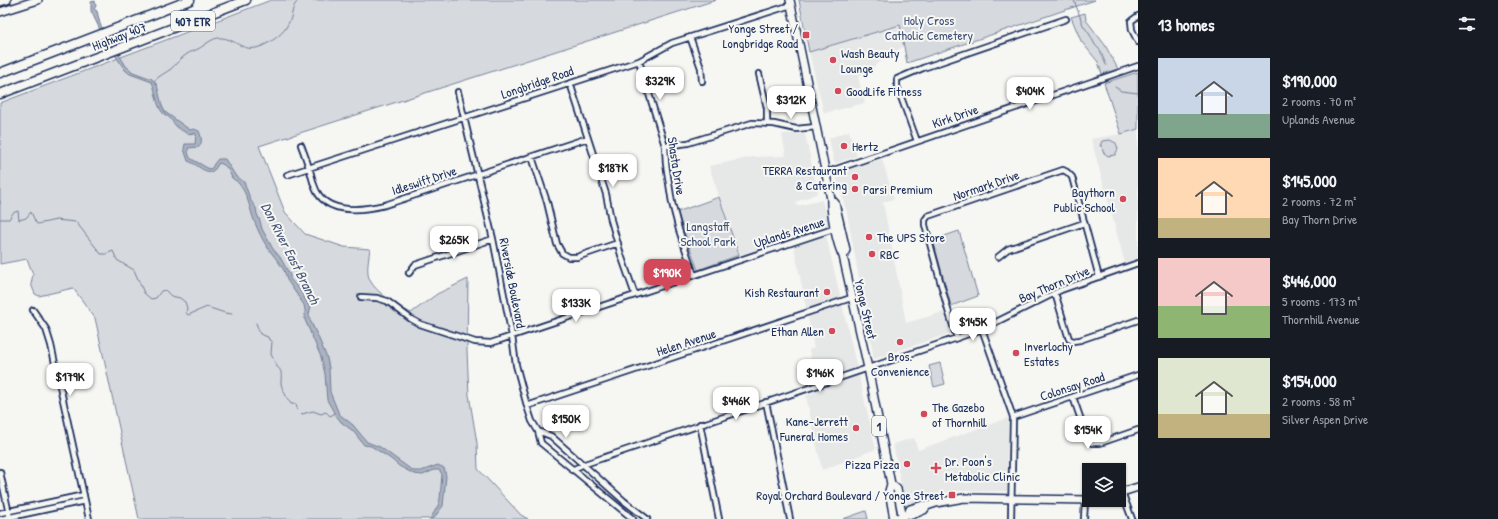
<!DOCTYPE html>
<html lang="en">
<head>
<meta charset="utf-8">
<style>
  :root { --surface:#171b24; --page:#242831; --text:#f1f3f6; --muted:#9ea1a6; --accent:#d1495b }
  body { margin:0; font-family:"Patrick Hand",sans-serif; background:var(--page); color:var(--text); height:100vh; display:flex; flex-direction:column; font-size:15px; white-space:nowrap }
  * { box-sizing:border-box; margin:0 }
  p { font-size:13px; color:var(--muted) }
  .icon { flex:none; width:22px; height:22px; fill:none; stroke:currentColor; stroke-width:2; stroke-linecap:round; stroke-linejoin:round }
  .map { position:relative; flex:1; overflow:hidden }
  .side { display:flex; flex-direction:column; background:var(--surface); width:360px }
  .side>* { flex:none }
  .buttons { position:absolute; left:1082px; top:463px; display:grid; gap:8px }
  .buttons a { display:grid; place-items:center; width:44px; height:44px; border-radius:0px; background:var(--surface); box-shadow:0 1px 3px #0004; font-size:20px }
  .price { position:absolute; translate:-50% -34px; padding:0 9px; border-radius:8px; background:#fff; color:#222; font-size:13px; line-height:26px; filter:drop-shadow(0 1px 2px #0008) }
  .price::after { content:''; position:absolute; left:50%; top:24px; width:12px; height:9px; margin-left:-6px; background:inherit; clip-path:polygon(0 0,100% 0,50% 100%) }
  .price.current { background:var(--accent); color:#fff }
  ul { padding:0; list-style:none }
  li { display:flex; align-items:center; gap:12px; height:100px; padding:0 20px }
  li span { display:grid; place-items:center; flex:none; width:112px; height:80px; border-radius:0px; color:#555 }
  li>.icon { margin-inline-start:auto }
  span .icon { width:48px; height:48px; fill:#fffc; stroke-width:1 }
  li b { font-size:17px }
  h2 { display:flex; justify-content:space-between; align-items:center; height:48px; padding:0 20px; font-size:17px }
  main { display:flex; flex:1; min-height:0 }
  .map>svg:first-child { display:block }
  .built { fill:#e6e7e7 }
  .green { fill:#d6d9dd; stroke:#78849e }
  .water { fill:#abb2c0; stroke:#717e99 }
  .lines { fill:none; stroke-linecap:round; stroke-linejoin:round }
  .stream { stroke:#717e99; stroke-width:1 }
  .street-casing { stroke:#1b2f5e; stroke-width:8 }
  .secondary-casing { stroke:#1b2f5e; stroke-width:10 }
  .primary-casing { stroke:#1b2f5e; stroke-width:10 }
  .highway-casing { stroke:#1b2f5e; stroke-width:11 }
  .street { stroke:#f6f6f2; stroke-width:4.5 }
  .secondary { stroke:#f6f6f2; stroke-width:7 }
  .primary { stroke:#f6f6f2; stroke-width:7 }
  .highway { stroke:#f6f6f2; stroke-width:8 }
  .poi-dot { fill:#d1495b; stroke:#f6f6f2; stroke-width:1.5 }
  .labels { text-anchor:middle; dominant-baseline:central; stroke-width:4; stroke-linejoin:round; paint-order:stroke }
  .shield { fill:#f6f6f2; stroke:#5d6b8a; stroke-width:1 }
  .shield-label { font-size:12px; font-weight:bold; fill:#1b2f5e }
  .park-label { font-size:13px; fill:#405177; stroke:#f6f6f2 }
  .poi-label { font-size:13px; fill:#1b2f5e; stroke:#f6f6f2; text-anchor:start }
  .street-label { font-size:13px; fill:#1b2f5e; stroke:#f6f6f2 }
  .water-label { font-size:14px; font-style:italic; fill:#46567b; stroke:#f6f6f2 }
</style>
</head>
<body>
<main>
<div class="map">
<svg width="1138" height="519" viewBox="0 0 1138 519">
  <rect width="100%" height="100%" fill="#f6f6f2"/>
  <filter id="ink" filterUnits="userSpaceOnUse"><feTurbulence type="fractalNoise" baseFrequency=".025" numOctaves="2"/><feDisplacementMap in="SourceGraphic" scale="8" xChannelSelector="R" yChannelSelector="G"/><feConvolveMatrix kernelMatrix="1 2 1 2 8 2 1 2 1" color-interpolation-filters="sRGB"/></filter>
  <g filter="url(#ink)">
    <path class="built" d="M900,25L904,46L858,77L865,103L824,113L809,52Z
      M1138,129V259L1125,263L1091,139L1121,134Z
      M849,131L857,156L836,163L834,162L829,138Z
      M782,134H805L818,193L796,202L797,206L822,200L829,226L739,255L709,166L753,157L786,156Z
      M882,159L894,199L883,202L906,323L944,312L951,333L874,359L847,213L835,173Z
      M826,236L876,449L822,470L806,396L818,390L809,350L814,348L794,246Z
      M1008,418L1007,491H956L944,493L905,505L893,444L914,438L918,450Z"/>
    <path class="green" d="M271,0H716L259,146L285,212L305,234L344,247L370,249C369,256 367,266 368,274C370,290 398,306 411,313L437,294L468,279L467,351L469,395L477,443L478,469L521,515L528,519H139L95,318L73,288L39,296L35,294L31,284L33,274L27,259L0,264V103Z
      M799,0H1095L907,63L900,25L809,52Z
      M1085,13L1086,20L1105,45L1118,69L1102,74L1098,62L1081,41L1071,17Z
      M1138,72V129L1121,134L1104,83Z
      M1110,140L1116,143L1118,149L1115,155L1108,156L1103,152L1102,146H1100L1102,141Z
      M719,197L739,255L698,270L677,212Z
      M959,231L978,296L951,306L933,240Z
      M940,363L945,384L934,387L929,366Z
      M866,511L868,519H843Z"/>
    <path class="water" d="M95,1L96,6L94,9L97,11L100,24L126,66L133,72L152,79L157,85L162,106L165,112L190,130L194,129L199,131C201,136 203,142 199,147L188,148V152L190,158L209,169L212,168L214,164L218,159H225L235,175L244,182L251,201L256,208L257,214L260,221L262,229L273,249L280,257L290,275V279L300,290L308,305L311,306L309,314L310,320L319,339L327,358L329,368L330,392L339,414L353,425L367,442L380,447L409,468L414,471H421L438,465L444,468L446,476L443,506L433,519H430L438,506L440,499L442,474L439,470H434L423,475L414,474L399,466L391,459L371,446L364,445L353,431L341,422L335,414L327,400L325,374L321,357L305,320V310L304,305L287,280C285,266 273,257 266,245C262,239 258,230 255,223C249,208 247,186 232,178C229,171 227,165 219,163L215,169L211,172C201,171 197,164 188,161L184,149L185,144H195L196,134L195,133L189,134C178,129 176,127 170,118C168,116 164,115 162,112C156,104 156,91 152,82L130,74L125,70L104,38L91,11V2Z"/>
    <g class="lines">
      <path class="stream" d="M1074,0L1083,25L1090,35L1095,45L1100,50L1106,65
        M154,81C159,76 165,73 171,69C176,64 181,58 187,54C190,52 194,51 198,49C204,46 212,38 219,38C237,37 243,57 266,44C274,40 284,33 288,24C294,15 290,7 299,0
        M1115,87L1121,91L1138,93
        M0,201V204
        M0,219H9L13,213L18,211L19,220L26,218L31,212L36,223L38,224L56,220L76,222L101,254H106L113,251L117,260L134,270L144,293L151,299L156,298L161,291L165,290L171,296L180,298L185,302L187,308L186,313L188,315L207,307L225,313L232,314
        M256,323L260,334L268,337L269,340L272,341L271,354L275,363H276V366C283,370 281,376 281,383C281,387 288,400 291,404H296L297,409L302,414L313,411L321,414L326,412L330,416L334,414"/>
      <g class="street-casing">
        <path id="street" d="M1138,16L1131,21L1132,30L1138,42
          M690,37L701,68L702,81
          M639,61L665,146L666,164L672,203L679,230L694,275
          M759,74L767,108V123
          M570,83L606,194L611,220L621,255L635,295
          M458,92L493,239L512,336L516,365L527,406L532,421L538,431L541,443L633,519
          M917,141L897,86V79L923,68L1066,19
          M301,145C304,153 307,161 309,168C312,176 313,185 317,192C330,215 364,210 385,205L588,138
          M665,146L688,143L752,123L774,124L796,129L816,127
          M532,157L547,202L557,244L562,253L569,257H577L618,243
          M825,173L1138,66
          M287,175L639,61L672,43L791,5
          M998,257L1008,249L1084,223
          M409,273L415,265L493,239
          M1055,293L1069,339L1073,341L1080,340L1138,320
          M361,297L377,298L387,301L411,319L420,324L475,342L491,343L836,228
          M33,310L46,329L51,345L89,519
          M982,329L1013,417L1011,519
          M957,338L948,310L925,225V220L928,216L1063,170L1067,172L1072,177L1099,277
          M1073,397L1088,440L1092,443H1100L1138,430
          M766,402L790,519
          M527,406L851,298
          M1013,417L1138,375
          M700,424L719,519
          M538,431L551,436L624,501L647,519
          M572,470L582,465L957,338L982,329L1061,290L1138,263
          M0,472L9,514
          M1122,492L1132,519
          M0,513L84,495
          M1,519L85,501
          M1084,519L1085,501"/>
      </g>
      <g class="secondary-casing">
        <path id="secondary" d="M1119,493L1138,487
          M908,514L910,509L923,505L927,506
          M894,519L908,514L912,515L924,510L927,506L936,503L964,498L1089,500"/>
      </g>
      <g class="primary-casing">
        <path id="primary" d="M790,0L831,199C830,211 837,246 843,256L868,368L891,484L889,491L894,519
          M0,2L7,0
          M0,12L38,0
          M831,199L835,203L846,250L843,256
          M891,484L897,489L903,519"/>
      </g>
      <g class="highway-casing">
        <path id="highway" d="M0,73L190,0
          M0,94L246,0"/>
      </g>
      <use href="#street" class="street"/>
      <use href="#secondary" class="secondary"/>
      <use href="#primary" class="primary"/>
      <use href="#highway" class="highway"/>
    </g>
  </g>
  <g class="poi-dot">
    <rect x="802" y="31" width="8" height="8" rx="2"/>
    <circle cx="833" cy="60" r="4"/>
    <circle cx="838" cy="91" r="4"/>
    <circle cx="844" cy="146" r="4"/>
    <circle cx="855" cy="177" r="4"/>
    <circle cx="855" cy="189" r="4"/>
    <circle cx="1123" cy="199" r="4"/>
    <circle cx="869" cy="237" r="4"/>
    <circle cx="872" cy="254" r="4"/>
    <circle cx="827" cy="292" r="4"/>
    <circle cx="832" cy="331" r="4"/>
    <circle cx="900" cy="342" r="4"/>
    <circle cx="1016" cy="353" r="4"/>
    <circle cx="924" cy="414" r="4"/>
    <circle cx="856" cy="428" r="4"/>
    <circle cx="907" cy="464" r="4"/>
    <path d="M934 462h4v4h4v4h-4v4h-4v-4h-4v-4h4z"/>
    <rect x="948" y="491" width="8" height="8" rx="2"/>
  </g>
  <g class="labels">
    <g class="shield">
      <rect x="171" y="11" width="44" height="20" rx="3"/>
      <rect x="872" y="416" width="14" height="20" rx="3"/>
    </g>
    <g class="shield-label">
      <text x="193" y="21">407 ETR</text>
      <text x="879" y="426">1</text>
    </g>
    <g class="park-label">
      <text x="929" y="20">Holy Cross<tspan x="929" dy="15">Catholic Cemetery</tspan></text>
      <text x="708" y="226">Langstaff<tspan x="708" dy="15">School Park</tspan></text>
    </g>
    <g class="poi-label">
      <text x="798" y="28" text-anchor="end">Yonge Street /<tspan x="798" dy="15">Longbridge Road</tspan></text>
      <text x="841" y="53">Wash Beauty<tspan x="841" dy="15">Lounge</tspan></text>
      <text x="846" y="91">GoodLife Fitness</text>
      <text x="852" y="146">Hertz</text>
      <text x="847" y="170" text-anchor="end">TERRA Restaurant<tspan x="847" dy="15">&amp; Catering</tspan></text>
      <text x="863" y="189">Parsi Premium</text>
      <text x="1115" y="192" text-anchor="end">Baythorn<tspan x="1115" dy="15">Public School</tspan></text>
      <text x="877" y="237">The UPS Store</text>
      <text x="880" y="254">RBC</text>
      <text x="819" y="292" text-anchor="end">Kish Restaurant</text>
      <text x="824" y="331" text-anchor="end">Ethan Allen</text>
      <text x="1024" y="346">Inverlochy<tspan x="1024" dy="15">Estates</tspan></text>
      <text x="900" y="356" text-anchor="middle">Bros.<tspan x="900" dy="15">Convenience</tspan></text>
      <text x="932" y="407">The Gazebo<tspan x="932" dy="15">of Thornhill</tspan></text>
      <text x="848" y="421" text-anchor="end">Kane-Jerrett<tspan x="848" dy="15">Funeral Homes</tspan></text>
      <text x="945" y="461">Dr. Poon's<tspan x="945" dy="15">Metabolic Clinic</tspan></text>
      <text x="899" y="464" text-anchor="end">Pizza Pizza</text>
      <text x="944" y="495" text-anchor="end">Royal Orchard Boulevard / Yonge Street</text>
    </g>
    <g class="street-label">
      <text transform="translate(119 36) rotate(-21)">Highway 407</text>
      <text transform="translate(537 82) rotate(-19)">Longbridge Road</text>
      <text transform="translate(955 116) rotate(-19)">Kirk Drive</text>
      <text transform="translate(677 166) rotate(81)">Shasta Drive</text>
      <text transform="translate(424 180) rotate(-18)">Idleswift Drive</text>
      <text transform="translate(986 185) rotate(-19)">Normark Drive</text>
      <text transform="translate(789 232) rotate(-18)">Uplands Avenue</text>
      <text transform="translate(513 283) rotate(79)">Riverside Boulevard</text>
      <text transform="translate(1054 284) rotate(-23)">Bay Thorn Drive</text>
      <text transform="translate(866 309) rotate(77)">Yonge Street</text>
      <text transform="translate(686 342) rotate(-18)">Helen Avenue</text>
      <text transform="translate(1072 386) rotate(-18)">Colonsay Road</text>
    </g>
    <g class="water-label">
      <text transform="translate(291 253) rotate(63)">Don River East Branch</text>
    </g>
  </g>
</svg>
<div class="buttons">
<a><svg class="icon" aria-label="layers" viewBox="0 0 24 24"><path d="M12 4l9 5-9 5-9-5zM3 14l9 5 9-5"/></svg></a>
</div>
<b class="price" style="left:660px;top:101px">$329K</b>
<b class="price" style="left:1030px;top:111px">$404K</b>
<b class="price" style="left:791px;top:120px">$312K</b>
<b class="price" style="left:613px;top:188px">$187K</b>
<b class="price" style="left:454px;top:260px">$265K</b>
<b class="price current" style="left:667px;top:293px">$190K</b>
<b class="price" style="left:576px;top:323px">$133K</b>
<b class="price" style="left:973px;top:342px">$145K</b>
<b class="price" style="left:820px;top:393px">$146K</b>
<b class="price" style="left:70px;top:397px">$179K</b>
<b class="price" style="left:736px;top:421px">$446K</b>
<b class="price" style="left:566px;top:439px">$150K</b>
<b class="price" style="left:1088px;top:450px">$154K</b>
</div>
<section class="side">
<h2>13 homes<svg class="icon" aria-label="filters" viewBox="0 0 24 24"><path d="M4 7h16M4 17h16"/><circle cx="9" cy="7" r="2"/><circle cx="15" cy="17" r="2"/></svg></h2>
<ul>
<li><span style="background:linear-gradient(#c9d6e8 70%,#7fa58c 0)"><svg class="icon" aria-label="home" viewBox="0 0 24 24"><path d="M3 11l9-7 9 7M6 9v11h12V9"/></svg></span><div><b>$190,000</b><p>2 rooms · 70 m²</p><p>Uplands Avenue</p></div></li>
<li><span style="background:linear-gradient(#ffd9b3 75%,#c2b280 0)"><svg class="icon" aria-label="home" viewBox="0 0 24 24"><path d="M3 11l9-7 9 7M6 9v11h12V9"/></svg></span><div><b>$145,000</b><p>2 rooms · 72 m²</p><p>Bay Thorn Drive</p></div></li>
<li><span style="background:linear-gradient(#f6c9c9 60%,#8fb573 0)"><svg class="icon" aria-label="home" viewBox="0 0 24 24"><path d="M3 11l9-7 9 7M6 9v11h12V9"/></svg></span><div><b>$446,000</b><p>5 rooms · 173 m²</p><p>Thornhill Avenue</p></div></li>
<li><span style="background:linear-gradient(#dfe7d0 70%,#c2b280 0)"><svg class="icon" aria-label="home" viewBox="0 0 24 24"><path d="M3 11l9-7 9 7M6 9v11h12V9"/></svg></span><div><b>$154,000</b><p>2 rooms · 58 m²</p><p>Silver Aspen Drive</p></div></li>
</ul>
</section>
</main>
</body>
</html>
